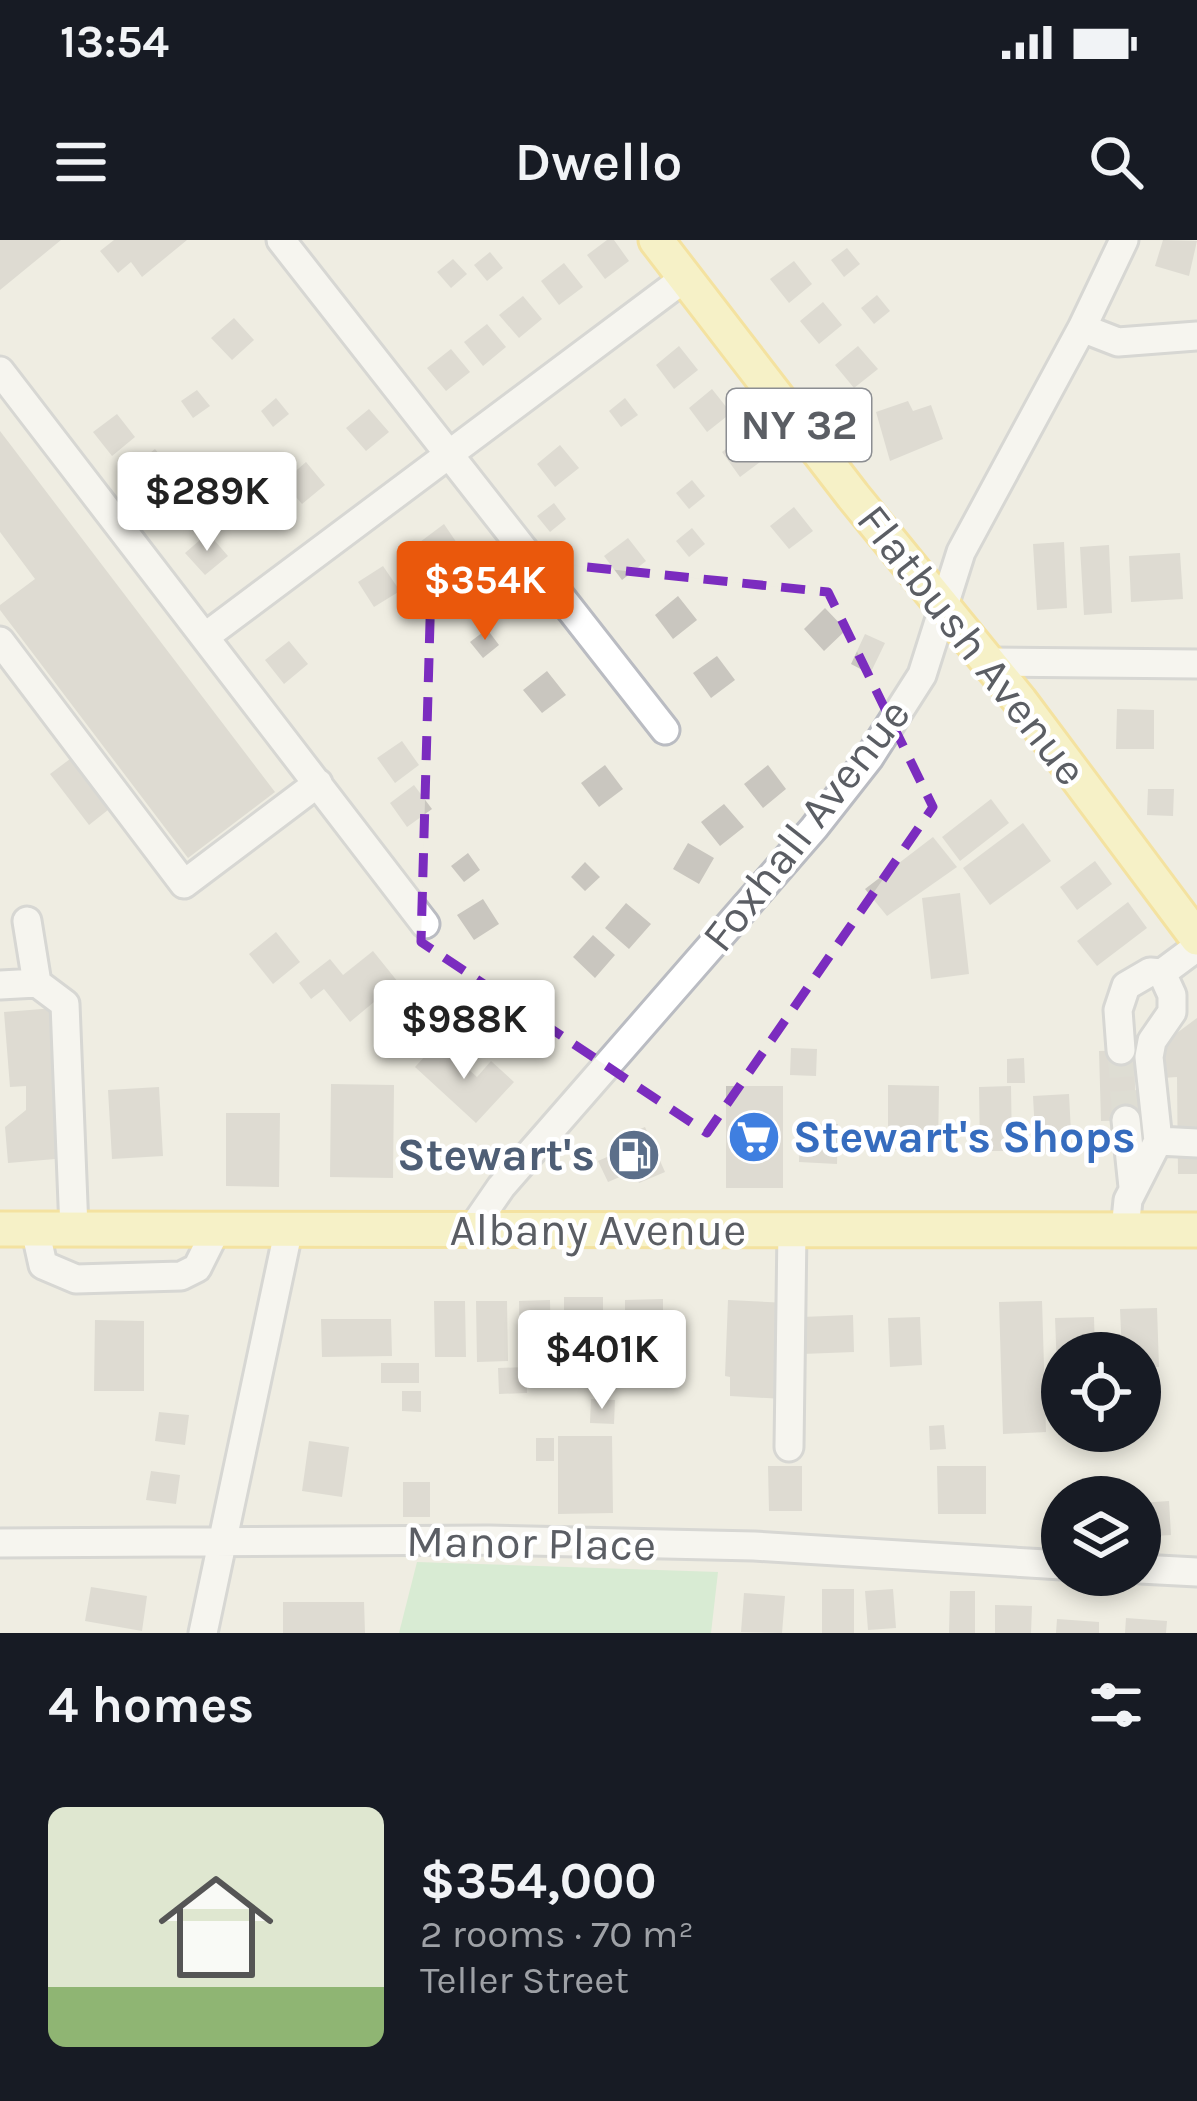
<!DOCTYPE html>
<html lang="en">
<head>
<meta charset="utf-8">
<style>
  :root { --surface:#171b24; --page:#20242c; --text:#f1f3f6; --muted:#9ea1a6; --line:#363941; --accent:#ea580c }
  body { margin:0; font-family:Karla,sans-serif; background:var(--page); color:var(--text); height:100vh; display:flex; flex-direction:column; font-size:45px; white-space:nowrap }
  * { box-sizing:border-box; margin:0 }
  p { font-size:39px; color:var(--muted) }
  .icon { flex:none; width:66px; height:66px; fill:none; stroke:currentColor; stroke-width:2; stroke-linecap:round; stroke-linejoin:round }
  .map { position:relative; height:1393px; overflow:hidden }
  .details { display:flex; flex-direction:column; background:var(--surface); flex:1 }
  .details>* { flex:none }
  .controls { position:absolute; left:1041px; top:1092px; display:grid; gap:24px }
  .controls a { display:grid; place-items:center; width:120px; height:120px; border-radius:50%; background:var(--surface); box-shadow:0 6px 18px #0003; font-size:60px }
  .price { position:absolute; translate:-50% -102px; padding:0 27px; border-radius:12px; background:#fff; color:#222; font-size:39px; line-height:78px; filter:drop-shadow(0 3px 6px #0008) }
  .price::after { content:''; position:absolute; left:50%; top:72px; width:36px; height:27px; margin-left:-18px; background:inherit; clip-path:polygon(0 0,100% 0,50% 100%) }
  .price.selected { background:var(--accent); color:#fff }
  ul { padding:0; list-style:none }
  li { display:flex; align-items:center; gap:36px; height:300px; padding:0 48px }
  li+li { border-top:3px solid var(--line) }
  li span { display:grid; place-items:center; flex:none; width:336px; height:240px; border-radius:18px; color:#555 }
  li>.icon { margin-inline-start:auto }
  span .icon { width:144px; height:144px; fill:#fffc; stroke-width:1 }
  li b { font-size:51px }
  h2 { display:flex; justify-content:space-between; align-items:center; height:144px; padding:0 48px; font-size:51px }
  .status { display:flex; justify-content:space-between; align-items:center; height:84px; padding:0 60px; background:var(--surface); direction:ltr }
  .status svg { height:33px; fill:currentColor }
  header { display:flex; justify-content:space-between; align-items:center; height:156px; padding:0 48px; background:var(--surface); font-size:54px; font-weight:600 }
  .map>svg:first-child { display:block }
  .green { fill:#bde8c0 }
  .building { fill:#c9c6bf }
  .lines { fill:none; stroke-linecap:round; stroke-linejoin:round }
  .minor-tunnel { stroke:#cac9c2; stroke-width:27; stroke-dasharray:27 14; stroke-linecap:butt }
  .minor-casing { stroke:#babcc2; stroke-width:33 }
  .major-casing { stroke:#fad650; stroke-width:39 }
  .minor { stroke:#fff; stroke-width:27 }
  .major { stroke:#fff7a7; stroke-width:33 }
  .marked { fill:none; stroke:#7b2cbf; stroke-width:9; stroke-dasharray:24 15; stroke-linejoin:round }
  .labels { text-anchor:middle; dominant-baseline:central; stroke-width:9; stroke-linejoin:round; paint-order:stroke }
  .shield { fill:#fff; stroke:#8c8e92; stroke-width:3 }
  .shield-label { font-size:42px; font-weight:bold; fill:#5b5e64 }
  .street-label { font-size:45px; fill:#5b5e64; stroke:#fff }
  .shop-label { font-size:45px; font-weight:bold; fill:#366cbe; stroke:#fff; text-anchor:start }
  .service-label { font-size:45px; font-weight:bold; fill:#4e5e75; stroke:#fff; text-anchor:end }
</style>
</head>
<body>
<div class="status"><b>13:54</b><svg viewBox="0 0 49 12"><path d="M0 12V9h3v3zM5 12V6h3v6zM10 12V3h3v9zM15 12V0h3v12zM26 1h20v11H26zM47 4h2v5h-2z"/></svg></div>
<header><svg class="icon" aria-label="menu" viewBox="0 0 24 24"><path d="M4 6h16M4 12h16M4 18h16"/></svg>Dwello<svg class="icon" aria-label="search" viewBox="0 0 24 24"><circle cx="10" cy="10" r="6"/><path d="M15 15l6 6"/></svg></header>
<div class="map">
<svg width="1197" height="1393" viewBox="0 0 1197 1393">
  <rect width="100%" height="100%" fill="#efede2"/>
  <path class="green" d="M417,1322L718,1332L711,1393H399Z"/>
  <path class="building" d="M0,0H61L0,50Z
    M114,0H187L142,37L131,22L118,33L100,11Z
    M607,0H614L629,21L605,39L587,15Z
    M1163,0L1197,1L1189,36L1155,26Z
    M847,8L860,24L844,37L831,20Z
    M490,12L503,28L487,41L474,25Z
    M453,19L467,34L451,48L437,32Z
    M794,21L812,44L789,63L770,39Z
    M564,23L583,47L559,65L541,41Z
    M877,55L890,71L874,84L861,68Z
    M523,56L542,79L519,98L499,75Z
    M823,62L842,85L819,104L800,81Z
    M234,78L254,100L232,120L211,98Z
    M487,84L506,107L483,126L464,102Z
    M679,106L698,130L674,149L656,125Z
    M858,106L878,129L854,148L835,125Z
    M451,109L470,132L446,151L427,128Z
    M712,149L731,173L707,192L689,168Z
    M197,150L210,166L193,178L181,161Z
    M276,158L289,174L273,187L261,171Z
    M625,158L638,175L621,187L609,171Z
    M908,161L913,171L931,165L943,199L890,221L876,172Z
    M369,169L389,192L366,211L346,188Z
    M117,174L135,197L112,216L93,192Z
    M0,191L275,552L188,618L0,370V365L35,339L0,292Z
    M746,194L764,219L740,237L722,212Z
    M560,205L579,228L555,247L537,224Z
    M155,209L174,232L150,251L131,228Z
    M306,222L325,245L302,264L283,242Z
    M692,240L705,256L689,269L676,253Z
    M170,251L182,268L166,280L154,263Z
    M554,263L566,279L550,292L537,276Z
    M794,267L813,291L789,309L770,286Z
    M444,284L461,309L437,326L420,302Z
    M692,288L705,304L689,317L676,301Z
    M208,293L228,316L205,335L185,313Z
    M628,298L646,321L622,340L604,316Z
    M1064,302L1067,368L1037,370L1033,304Z
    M1109,305L1112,373L1084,375L1080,307Z
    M1180,313L1183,359L1131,362L1129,316Z
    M383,326L400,351L374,367L358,342Z
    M678,356L697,380L673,399L655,375Z
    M825,368L846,390L824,411L804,389Z
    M487,389L499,405L483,418L470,402Z
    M865,394L885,403L870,434L851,424Z
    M289,401L308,424L284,444L265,420Z
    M717,416L735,440L711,458L693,433Z
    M547,431L566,455L542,473L523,450Z
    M1117,469L1154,470V509H1116Z
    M402,501L419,525L395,543L377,518Z
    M74,516L113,566L89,585L50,534Z
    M605,525L623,549L599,567L581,543Z
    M768,525L786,549L763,568L744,544Z
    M414,545L432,569L407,587L390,563Z
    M1148,549H1174L1173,576L1147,575Z
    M991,559L1009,583L960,621L942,597Z
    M724,564L744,587L720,606L701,582Z
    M1023,583L1051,621L990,665L963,628Z
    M933,597L957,627L887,676L865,649Z
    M688,603L714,618L699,644L673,629Z
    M468,613L480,630L464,642L451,626Z
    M1095,621L1112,644L1077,670L1060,647Z
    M585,622L600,637L585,651L571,637Z
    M960,653L969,734L931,739L922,658Z
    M483,659L499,684L474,700L457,675Z
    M1128,662L1147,688L1097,726L1077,701Z
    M626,663L651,684L629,709L605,688Z
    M276,692L300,722L273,744L249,714Z
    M593,695L615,715L595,738L573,717Z
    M373,711L398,742L350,782L324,749L311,759L299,743L330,719L343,735Z
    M55,768L67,918L8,923L5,887L26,870V846L10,847L4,772Z
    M1197,778V934H1178L1177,837L1162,838V804Z
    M438,802L477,837L491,821L514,842L476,883L415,827Z
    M791,808L817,809L816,836L790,835Z
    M1134,810L1136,880L1101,881L1099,811Z
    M1024,818L1025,843H1007V819Z
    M331,844L394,845L393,938L330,937Z
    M888,845L939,846L938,910H888Z
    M726,846H783V948H726Z
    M1011,846L1012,911H980L979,847Z
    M159,847L163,916L112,919L108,850Z
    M1069,854L1072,912L1036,913L1033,856Z
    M226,873H280L279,947L226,946Z
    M800,883L838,884L837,924L799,922Z
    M645,887L665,932L639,943L634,931L608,942L598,921L625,909L619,898Z
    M564,1057H603V1113H564Z
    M663,1059V1118H625V1060Z
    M550,1060L551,1115L520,1116L519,1061Z
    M728,1060L788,1063L784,1159L730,1156V1137L725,1136Z
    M434,1061H465L466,1117H435Z
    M476,1061H507L508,1121L477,1122Z
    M1042,1061L1046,1192L1003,1194L999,1062Z
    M1157,1068L1159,1127L1140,1128V1113H1122L1120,1069Z
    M853,1075L854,1112L802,1114L801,1077Z
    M920,1077L922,1125L890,1127L888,1078Z
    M1094,1077L1095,1113H1062V1156L1058,1157L1055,1078Z
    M321,1079H391L392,1116L322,1117Z
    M95,1080L144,1081V1151H94Z
    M381,1123H419V1143H381Z
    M526,1127L527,1153L499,1154L498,1128Z
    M402,1151H421V1172L402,1171Z
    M591,1159L615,1160L614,1184L590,1183Z
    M159,1172L189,1175L185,1205L155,1201Z
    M944,1185L946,1209L930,1210L929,1186Z
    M558,1196H612L613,1273L558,1274Z
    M536,1198H554V1221H536Z
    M309,1201L349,1207L342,1257L302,1251Z
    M768,1226H802V1271H769Z
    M937,1226H986V1274H938Z
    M151,1231L180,1235L176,1264L146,1260Z
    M403,1242H430V1277H403Z
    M1169,1261L1171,1295L1140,1297V1263Z
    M91,1347L147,1356L142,1391L85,1381Z
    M822,1349H854V1393H822Z
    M893,1349L896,1388L868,1390L865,1351Z
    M950,1351H975V1393H949Z
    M744,1353L785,1356L782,1393L741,1392Z
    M283,1362H364L365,1393H283Z
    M995,1365L1032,1366L1031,1393H995Z
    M1126,1378L1167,1381L1166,1393H1125Z
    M1057,1379L1099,1382V1393H1056Z"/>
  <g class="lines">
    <path class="minor-tunnel" d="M1121,810L1126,880"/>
    <g class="minor-casing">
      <path id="minor" d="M281,0L665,490
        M1082,88L1118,102L1197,96
        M0,131L425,684
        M206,396L686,37
        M0,401L184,644L318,543
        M988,422L1197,424
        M27,681L37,743
        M0,745L37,743L65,764L74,989
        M1121,810L1118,770L1126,746L1150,732L1162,733L1197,707
        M1126,880L1133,947
        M1158,901L1197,903
        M35,989L43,1025L76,1039L181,1036L197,1028L217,988
        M1125,990L1128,960L1158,901L1149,817L1152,801L1172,772V755L1162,733
        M470,992L501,947L814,588L869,518L922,435L961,312L1082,88L1124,0
        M789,1207L792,990
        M0,1303L489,1300L754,1306L1062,1325
        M1140,1329L1197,1332
        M203,1393L289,988"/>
    </g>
    <g class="major-casing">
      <path id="major" d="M656,0L853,256L1020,461L1197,698
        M0,989L1197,990"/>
    </g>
    <use href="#minor" class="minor"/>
    <use href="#major" class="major"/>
  </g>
  <path d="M0 0H1197V1393H0ZM432,311L828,352L933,567L707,893L421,702Z" fill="#efede2" fill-opacity=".55" fill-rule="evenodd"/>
  <path class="marked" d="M432,311L828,352L933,567L707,893L421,702Z"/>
  <defs>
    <g id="supermarket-disc" transform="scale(2.7)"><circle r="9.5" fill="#3f7fe0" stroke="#fff"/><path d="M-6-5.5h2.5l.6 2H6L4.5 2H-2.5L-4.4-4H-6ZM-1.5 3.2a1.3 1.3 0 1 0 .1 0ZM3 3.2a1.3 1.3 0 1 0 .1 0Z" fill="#fff"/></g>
    <g id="fuel-disc" transform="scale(2.7)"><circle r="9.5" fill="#5c6f8a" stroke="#fff"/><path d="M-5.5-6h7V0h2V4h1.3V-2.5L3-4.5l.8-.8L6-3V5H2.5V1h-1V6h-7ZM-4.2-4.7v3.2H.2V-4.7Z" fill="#fff"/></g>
  </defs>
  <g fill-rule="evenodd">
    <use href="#supermarket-disc" x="754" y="897"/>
    <use href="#fuel-disc" x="634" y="915"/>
  </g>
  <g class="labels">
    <rect class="shield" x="727" y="149" width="144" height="72" rx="9"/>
    <g class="shield-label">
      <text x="799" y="185">NY 32</text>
    </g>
    <g class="street-label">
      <text transform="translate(972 405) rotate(52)">Flatbush Avenue</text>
      <text transform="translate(806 585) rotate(-52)">Foxhall Avenue</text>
      <text x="598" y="990">Albany Avenue</text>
      <text transform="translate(531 1303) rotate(1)">Manor Place</text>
    </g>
    <g class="shop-label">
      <text x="793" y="897">Stewart's Shops</text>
    </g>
    <g class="service-label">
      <text x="595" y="915">Stewart's</text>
    </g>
  </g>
</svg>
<div class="controls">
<a><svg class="icon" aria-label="locate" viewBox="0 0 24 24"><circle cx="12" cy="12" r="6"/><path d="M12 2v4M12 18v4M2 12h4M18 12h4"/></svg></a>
<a><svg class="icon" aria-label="layers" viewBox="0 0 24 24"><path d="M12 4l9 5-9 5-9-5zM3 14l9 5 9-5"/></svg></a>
</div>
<b class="price" style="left:207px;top:314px">$289K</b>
<b class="price selected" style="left:485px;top:403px">$354K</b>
<b class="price" style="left:464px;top:842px">$988K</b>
<b class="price" style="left:602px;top:1172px">$401K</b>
</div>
<section class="details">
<h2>4 homes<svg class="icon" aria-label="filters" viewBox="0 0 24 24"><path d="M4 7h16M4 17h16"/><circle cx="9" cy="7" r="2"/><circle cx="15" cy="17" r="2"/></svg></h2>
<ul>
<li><span style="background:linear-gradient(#dfe7d0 75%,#8fb573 0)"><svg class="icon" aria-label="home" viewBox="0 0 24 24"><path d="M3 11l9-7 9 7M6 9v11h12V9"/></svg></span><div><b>$354,000</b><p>2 rooms · 70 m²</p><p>Teller Street</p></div></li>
</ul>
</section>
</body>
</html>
